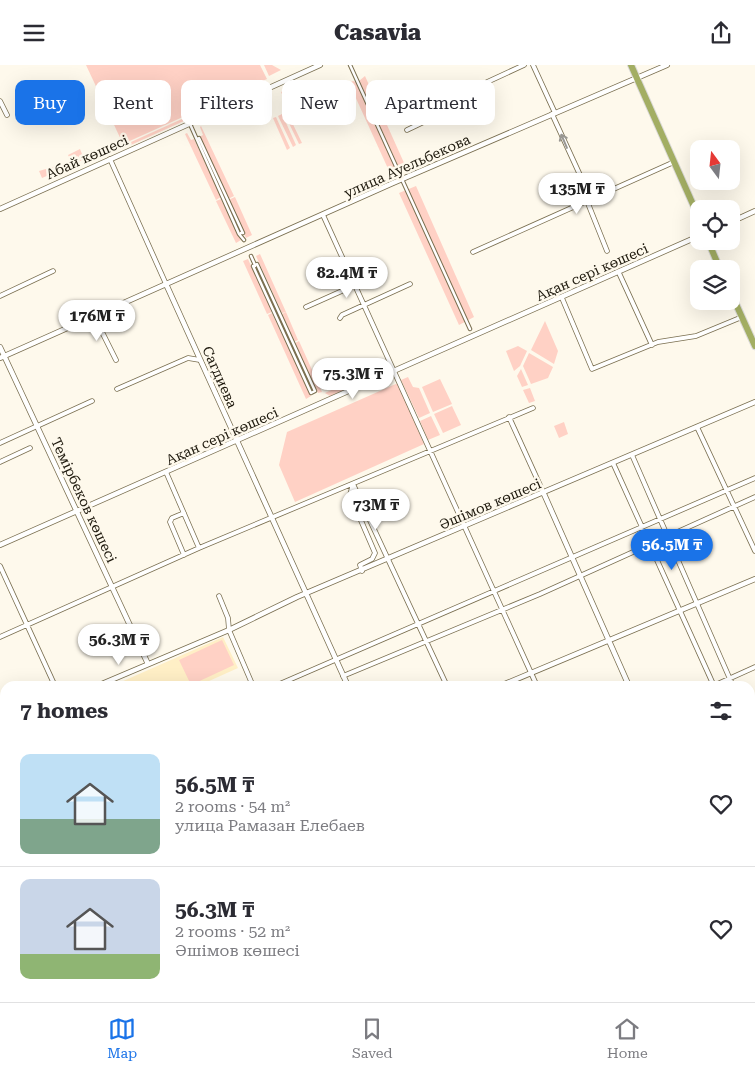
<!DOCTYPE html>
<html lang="en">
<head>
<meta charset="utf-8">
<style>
  :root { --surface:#fff; --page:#f7f7f7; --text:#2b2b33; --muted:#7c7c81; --line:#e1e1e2; --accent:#1a73e8 }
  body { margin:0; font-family:"Roboto Serif",serif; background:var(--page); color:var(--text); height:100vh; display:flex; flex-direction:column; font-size:19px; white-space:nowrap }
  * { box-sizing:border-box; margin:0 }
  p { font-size:16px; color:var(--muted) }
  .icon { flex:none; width:28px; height:28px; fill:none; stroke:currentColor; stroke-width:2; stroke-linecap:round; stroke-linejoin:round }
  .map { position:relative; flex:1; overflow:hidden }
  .details { position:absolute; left:0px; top:616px; width:755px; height:321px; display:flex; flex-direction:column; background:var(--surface); border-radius:15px 15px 0 0; box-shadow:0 5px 20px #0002 }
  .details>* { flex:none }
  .banner { position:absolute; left:15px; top:15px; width:500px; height:45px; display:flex; gap:10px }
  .needle { width:32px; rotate:345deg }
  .fabs { position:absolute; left:690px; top:75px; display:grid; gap:10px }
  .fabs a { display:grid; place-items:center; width:50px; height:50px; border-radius:10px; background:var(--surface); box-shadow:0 5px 20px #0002; font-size:25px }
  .price { position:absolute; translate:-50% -42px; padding:0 11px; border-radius:18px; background:#fff; color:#222; font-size:16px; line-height:32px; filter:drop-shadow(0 1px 2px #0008) }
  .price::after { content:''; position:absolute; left:50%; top:30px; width:15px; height:11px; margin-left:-8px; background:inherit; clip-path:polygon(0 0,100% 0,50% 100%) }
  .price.on { background:var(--accent); color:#fff }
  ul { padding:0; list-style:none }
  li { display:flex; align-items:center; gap:15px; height:125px; padding:0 20px }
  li+li { border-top:1px solid var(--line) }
  li span { display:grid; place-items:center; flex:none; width:140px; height:100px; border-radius:10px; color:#555 }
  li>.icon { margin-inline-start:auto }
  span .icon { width:60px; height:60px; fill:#fffc; stroke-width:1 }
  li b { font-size:21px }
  h2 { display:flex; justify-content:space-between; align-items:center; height:60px; padding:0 20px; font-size:21px }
  .tag { padding:0 18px; border-radius:10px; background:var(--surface); box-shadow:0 5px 20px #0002; font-size:18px; line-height:45px }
  .tag.on { background:var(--accent); color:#fff }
  header { display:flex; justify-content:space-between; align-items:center; height:65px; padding:0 20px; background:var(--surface); font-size:22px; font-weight:800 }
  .dock { display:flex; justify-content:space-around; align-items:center; height:70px; border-top:1px solid var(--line); background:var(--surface); font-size:14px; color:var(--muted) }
  .dock a { display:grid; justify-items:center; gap:2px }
  .dock .on { color:var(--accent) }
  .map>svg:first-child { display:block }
  .built { fill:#ffefc6 }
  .green { fill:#ffd1c5 }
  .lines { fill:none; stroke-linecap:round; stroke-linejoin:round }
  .pedestrian-casing { stroke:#7a6f50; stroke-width:4.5 }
  .minor-casing { stroke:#7a6f50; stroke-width:5.5 }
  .tertiary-casing { stroke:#7a6f50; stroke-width:6 }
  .primary-casing { stroke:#dbdad8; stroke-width:8 }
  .trunk-casing { stroke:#dbdad8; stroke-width:8 }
  .pedestrian { stroke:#fff; stroke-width:2.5 }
  .minor { stroke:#fff; stroke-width:4 }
  .tertiary { stroke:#fff; stroke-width:4.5 }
  .primary { stroke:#bac28a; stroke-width:5.5 }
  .trunk { stroke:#a3ae63; stroke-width:6 }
  .oneway { stroke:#999792 }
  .labels { text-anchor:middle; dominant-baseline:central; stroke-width:5; stroke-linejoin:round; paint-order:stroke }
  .street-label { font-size:14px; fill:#1d180c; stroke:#fef9ec }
</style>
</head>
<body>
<header><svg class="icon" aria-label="menu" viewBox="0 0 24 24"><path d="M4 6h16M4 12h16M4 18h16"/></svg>Casavia<svg class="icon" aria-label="share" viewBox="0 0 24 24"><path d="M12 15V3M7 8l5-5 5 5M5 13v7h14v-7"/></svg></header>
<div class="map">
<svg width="755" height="937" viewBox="0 0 755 937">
  <rect width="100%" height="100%" fill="#fef9ec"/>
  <path class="built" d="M223,572L238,603L198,621H123L121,617Z
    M330,933H385L376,937H332Z"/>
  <path class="green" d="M86,0H260L267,14L123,79Z
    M264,0H272L281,5L269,11Z
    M365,11L405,100L399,103L359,16Z
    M266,16L268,18L122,84L120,82Z
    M353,16L356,17L397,105L390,108L349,18Z
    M291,23L297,38L288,42L281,27Z
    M287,47L302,78L299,79L284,48Z
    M282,49L296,80L293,82L278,51Z
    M276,52L290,83L287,85L273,53Z
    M201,61L234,131L228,134L199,72L203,70L200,62Z
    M187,68L191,75L194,74L221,132L216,135L185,69Z
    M80,84L84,94L67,103L65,99L71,96L68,90Z
    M56,101H61L63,104L42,113L39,106Z
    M416,121L474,252L459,260L399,128Z
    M235,132L252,170L246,173L228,135Z
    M221,134L241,175L236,178L216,136Z
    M260,189L286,247L282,248L256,191Z
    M248,194L272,247L267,249L243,196Z
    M286,247L298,275L294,277L282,249Z
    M272,248L311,331L306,334L268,250Z
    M545,256L558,286L554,299L531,285Z
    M299,276L322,327L318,328L295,278Z
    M518,281L527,286L520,301L514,306L506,286Z
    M529,288L553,302L548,313L531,319L523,301Z
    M384,301L386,307L330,331L325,328Z
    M521,304L528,320L522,322L517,311Z
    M408,312L413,322L419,323L430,348L419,353L401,315Z
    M440,314L452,339L433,347L422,322Z
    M398,318L424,379L295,437L279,400L287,367Z
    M530,323L535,336L529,338L523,325Z
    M452,341L461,360L443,368L434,349Z
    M431,351L440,370L428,375L420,356Z
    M564,357L568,369L559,373L554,361Z
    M222,575L234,600L191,620L179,595Z"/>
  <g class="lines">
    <g class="pedestrian-casing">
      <path id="pedestrian" d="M350,0L470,264
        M190,59L239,169L244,175
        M197,74L199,73L243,168H241
        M251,191L255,200L257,199L315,326L311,328
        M255,201H253L311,328"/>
    </g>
    <g class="minor-casing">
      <path id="minor" d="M533,0L555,48
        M0,36L7,50
        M552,49L591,134
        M407,65L430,54L433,42L524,0
        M110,94L166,219
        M587,136L607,186
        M323,150L537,621
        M473,187L674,97
        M619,208L652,280
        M0,231L53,206
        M562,233L592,304L658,277L696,271L742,252
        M306,242L380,209
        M94,251L116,295
        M340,253L342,250L410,219
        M117,324L188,293L200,295
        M509,352L544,429
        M697,362L755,486
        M0,378L92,336
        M632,390L733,621
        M0,397L30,383
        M613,398L714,621
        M166,407L199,483
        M353,419L447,621
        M353,419L350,430L375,488L372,494L360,500L362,506
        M184,448L172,453L170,457L184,490
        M0,501L55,621
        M219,531L228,553L229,565L253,621
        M0,572L199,483L533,343
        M343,611L540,529L755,432
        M275,621L755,413
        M713,621L755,602
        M750,660L755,671
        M750,698L755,709
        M750,783L755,781
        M750,872L755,871
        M0,899L5,910
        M15,932L17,937
        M191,932L193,937
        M294,932L296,937
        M587,932L590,937
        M674,932L676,937
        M43,937L52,932
        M420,937L429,932
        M600,937L610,932"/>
    </g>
    <g class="tertiary-casing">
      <path id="tertiary" d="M0,144L320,0
        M731,157L755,146
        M166,219L348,621
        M0,282L148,599
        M0,293L393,118L667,0
        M544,429L629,621
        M0,480L699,171
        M97,621L229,565L297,532L755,337
        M500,621L755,514
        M0,664L5,661
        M0,714L5,726
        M0,844L5,842
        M750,896L755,907
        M91,932L93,937
        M490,932L492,937"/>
    </g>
    <g class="primary-casing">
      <path id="primary" d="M750,699L755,696
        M228,937L238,932"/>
    </g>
    <g class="trunk-casing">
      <path id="trunk" d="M631,0L699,153
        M708,176L720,204
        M731,228L755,281"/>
    </g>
    <use href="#pedestrian" class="pedestrian"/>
    <use href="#minor" class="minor"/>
    <use href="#tertiary" class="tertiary"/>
    <use href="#primary" class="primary"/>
    <use href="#trunk" class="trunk"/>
  </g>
  <defs><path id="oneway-shaft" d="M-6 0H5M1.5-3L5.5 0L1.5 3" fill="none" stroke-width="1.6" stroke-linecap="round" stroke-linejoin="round" transform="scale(1.25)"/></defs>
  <use class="oneway" href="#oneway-shaft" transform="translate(564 76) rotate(-113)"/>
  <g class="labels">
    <g class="street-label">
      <text transform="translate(87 92) rotate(-24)">Абай көшесі</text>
      <text transform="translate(407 101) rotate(-24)">улица Ауельбекова</text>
      <text transform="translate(592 207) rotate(-24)">Ақан сері көшесі</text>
      <text transform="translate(220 312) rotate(66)">Сагдиева</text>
      <text transform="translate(222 371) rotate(-24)">Ақан сері көшесі</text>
      <text transform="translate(84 435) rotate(65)">Темірбеков көшесі</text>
      <text transform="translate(490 439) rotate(-23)">Әшімов көшесі</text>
    </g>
  </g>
</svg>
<div class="fabs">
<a><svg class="needle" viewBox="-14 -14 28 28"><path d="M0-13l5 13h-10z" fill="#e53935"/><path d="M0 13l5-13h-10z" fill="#7c7c81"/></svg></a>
<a><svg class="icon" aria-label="locate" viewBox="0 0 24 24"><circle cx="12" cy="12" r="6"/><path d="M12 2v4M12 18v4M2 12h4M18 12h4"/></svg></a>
<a><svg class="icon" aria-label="layers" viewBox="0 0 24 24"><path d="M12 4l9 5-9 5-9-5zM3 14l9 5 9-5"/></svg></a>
</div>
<b class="price" style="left:577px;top:150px">135M ₸</b>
<b class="price" style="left:347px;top:234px">82.4M ₸</b>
<b class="price" style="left:97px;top:277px">176M ₸</b>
<b class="price" style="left:353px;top:335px">75.3M ₸</b>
<b class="price" style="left:376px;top:466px">73M ₸</b>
<b class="price on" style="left:672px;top:506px">56.5M ₸</b>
<b class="price" style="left:119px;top:601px">56.3M ₸</b>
<div class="banner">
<a class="tag on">Buy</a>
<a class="tag">Rent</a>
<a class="tag">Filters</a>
<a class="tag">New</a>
<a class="tag">Apartment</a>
</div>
<section class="details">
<h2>7 homes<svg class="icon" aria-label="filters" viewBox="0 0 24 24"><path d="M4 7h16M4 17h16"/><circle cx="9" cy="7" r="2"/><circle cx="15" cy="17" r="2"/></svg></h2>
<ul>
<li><span style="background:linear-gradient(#bfe0f5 65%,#7fa58c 0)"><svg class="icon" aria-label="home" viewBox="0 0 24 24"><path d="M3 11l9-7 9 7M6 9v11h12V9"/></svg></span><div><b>56.5M ₸</b><p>2 rooms · 54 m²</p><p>улица Рамазан Елебаев</p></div><svg class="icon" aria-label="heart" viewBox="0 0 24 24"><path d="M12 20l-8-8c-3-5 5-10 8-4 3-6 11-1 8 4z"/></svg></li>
<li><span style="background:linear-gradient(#c9d6e8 75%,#8fb573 0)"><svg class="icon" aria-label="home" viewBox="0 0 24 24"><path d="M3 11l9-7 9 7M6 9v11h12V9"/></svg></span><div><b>56.3M ₸</b><p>2 rooms · 52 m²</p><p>Әшімов көшесі</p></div><svg class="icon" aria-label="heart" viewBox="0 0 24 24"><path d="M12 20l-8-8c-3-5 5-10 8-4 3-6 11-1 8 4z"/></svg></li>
</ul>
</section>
</div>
<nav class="dock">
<a class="on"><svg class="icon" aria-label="map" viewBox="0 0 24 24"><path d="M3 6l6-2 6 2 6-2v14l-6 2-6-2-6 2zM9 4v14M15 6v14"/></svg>Map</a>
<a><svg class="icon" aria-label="saved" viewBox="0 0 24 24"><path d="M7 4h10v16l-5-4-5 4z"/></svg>Saved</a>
<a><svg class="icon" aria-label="home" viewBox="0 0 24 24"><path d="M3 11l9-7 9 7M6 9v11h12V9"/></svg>Home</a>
</nav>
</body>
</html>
